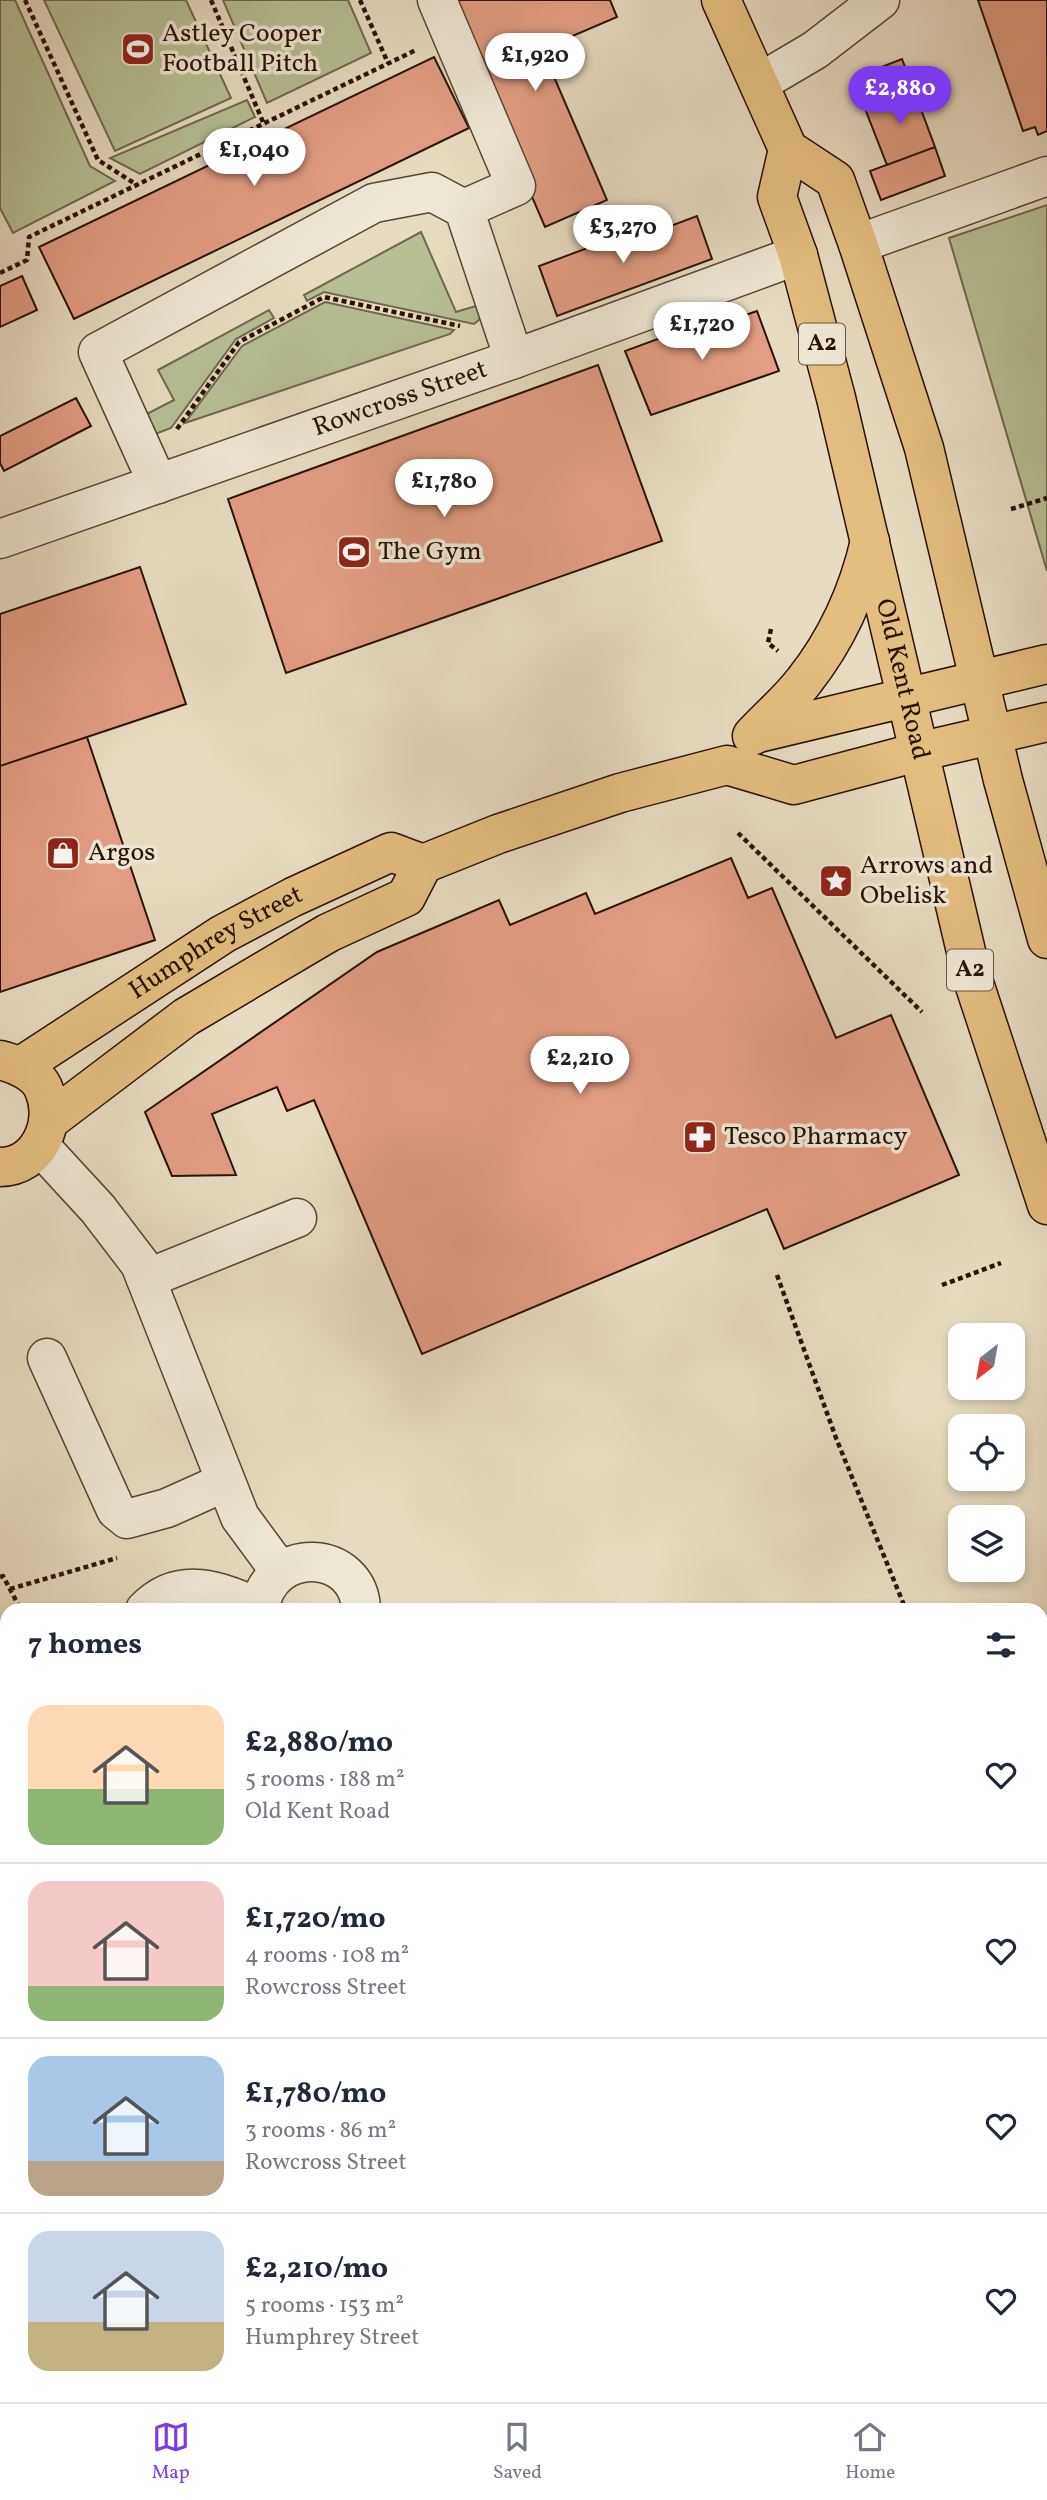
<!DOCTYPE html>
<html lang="en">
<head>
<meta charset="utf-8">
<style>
  :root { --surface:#fff; --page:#f6f6f7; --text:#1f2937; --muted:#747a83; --line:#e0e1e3; --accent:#7c3aed }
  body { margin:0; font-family:Vollkorn,serif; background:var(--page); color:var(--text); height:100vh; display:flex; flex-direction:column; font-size:26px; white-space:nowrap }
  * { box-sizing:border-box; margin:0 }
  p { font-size:23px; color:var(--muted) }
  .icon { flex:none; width:38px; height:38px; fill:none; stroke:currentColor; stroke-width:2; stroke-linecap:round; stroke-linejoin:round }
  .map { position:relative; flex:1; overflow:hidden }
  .details { position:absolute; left:0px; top:1603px; width:1048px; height:800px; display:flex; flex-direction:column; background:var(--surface); border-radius:21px 21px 0 0; box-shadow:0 4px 10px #0003 }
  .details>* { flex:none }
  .needle { width:46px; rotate:211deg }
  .buttons { position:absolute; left:948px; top:1323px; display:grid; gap:14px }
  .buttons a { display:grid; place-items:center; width:77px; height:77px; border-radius:14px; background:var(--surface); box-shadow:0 4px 10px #0003; font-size:35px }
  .price { position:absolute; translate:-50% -60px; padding:0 16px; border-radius:24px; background:#fff; color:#222; font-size:23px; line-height:46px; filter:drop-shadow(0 2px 4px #0008) }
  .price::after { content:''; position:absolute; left:50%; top:42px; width:21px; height:16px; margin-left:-10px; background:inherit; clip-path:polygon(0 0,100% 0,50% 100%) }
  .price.active { background:var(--accent); color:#fff }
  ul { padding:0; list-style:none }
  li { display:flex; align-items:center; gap:21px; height:175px; padding:0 28px }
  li+li { border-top:2px solid var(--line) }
  li span { display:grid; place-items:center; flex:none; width:196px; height:140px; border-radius:21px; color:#555 }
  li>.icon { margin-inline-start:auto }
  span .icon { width:84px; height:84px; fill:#fffc; stroke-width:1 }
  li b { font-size:30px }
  h2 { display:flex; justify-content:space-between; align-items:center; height:84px; padding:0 28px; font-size:30px }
  .tab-bar { display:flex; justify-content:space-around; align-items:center; height:98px; border-top:2px solid var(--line); background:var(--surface); font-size:19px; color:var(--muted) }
  .tab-bar a { display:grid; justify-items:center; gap:4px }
  .tab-bar .active { color:var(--accent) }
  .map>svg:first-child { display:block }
  .green { fill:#b6c093; stroke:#6f694c; stroke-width:2 }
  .building { fill:#e39d82; stroke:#281205; stroke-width:2 }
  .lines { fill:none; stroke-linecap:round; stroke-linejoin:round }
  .minor-casing { stroke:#584434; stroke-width:41 }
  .major-casing { stroke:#281205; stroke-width:41 }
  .highway-casing { stroke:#281205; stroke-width:41 }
  .path { stroke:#281205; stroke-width:4.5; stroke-dasharray:5 3.5; stroke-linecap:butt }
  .minor { stroke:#efe8d7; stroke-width:38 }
  .major { stroke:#e4be80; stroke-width:38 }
  .highway { stroke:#e4be80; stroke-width:38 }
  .labels { text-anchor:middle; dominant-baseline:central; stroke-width:7; stroke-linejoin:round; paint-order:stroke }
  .shield { fill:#efe8d7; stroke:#645244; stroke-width:2 }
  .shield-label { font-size:24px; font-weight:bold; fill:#281205 }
  .poi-label { font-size:26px; fill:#281205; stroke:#efe8d7; text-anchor:start }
  .street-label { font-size:26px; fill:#281205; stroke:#efe8d7 }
</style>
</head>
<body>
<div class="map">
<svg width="1047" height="2402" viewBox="0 0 1047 2402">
  <rect width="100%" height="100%" fill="#e7dcc1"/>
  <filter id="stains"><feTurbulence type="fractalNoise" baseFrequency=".00286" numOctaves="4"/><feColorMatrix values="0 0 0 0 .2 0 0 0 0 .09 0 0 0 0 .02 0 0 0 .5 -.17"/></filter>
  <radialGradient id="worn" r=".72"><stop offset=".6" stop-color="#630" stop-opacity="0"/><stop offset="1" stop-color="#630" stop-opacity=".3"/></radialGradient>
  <path class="green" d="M0,0H15L90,166L115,181L13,233L0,208Z
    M44,0H186L231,98L115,151Z
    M223,0H348L371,53L267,103Z
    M247,100L255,117L140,174L110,158Z
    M1047,205V571L949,238Z
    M421,232L456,312L479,305L481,318L474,324L324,292L307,301L304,295Z
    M325,302L454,330L450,334L185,423L242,346Z
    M269,310L274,318L236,339L171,428L150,436L141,417L174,400L158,370Z"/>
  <path class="building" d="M447,0H610L617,17L542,49L607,200L545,227Z
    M978,0H1047V131L1038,135L1035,127L1023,131Z
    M434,57L469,128L74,319L39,247Z
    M902,59L913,88L864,106L853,78Z
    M913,88L935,147L887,165L864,106Z
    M935,147L945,176L881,200L870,171Z
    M697,216L712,259L557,316L539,266L617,237L620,245Z
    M22,276L37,310L0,327V286Z
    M757,311L779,371L651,415L625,351L693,326L696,332Z
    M598,365L662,541L286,673L228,499Z
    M76,398L91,426L4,471L0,463V436Z
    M140,567L186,704L0,766V614Z
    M87,737L155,940L0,992V766Z
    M731,858L748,898L772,888L836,1038L891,1015L959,1175L784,1249L767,1209L422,1354L314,1100L287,1111L277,1087L212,1114L236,1175L172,1176L145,1112L377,952L499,900L510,925L586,893L595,914Z
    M1007,1326L1011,1335H993L992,1332Z
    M1013,1341L1020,1359L1013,1361Z
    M1047,1731V1797L1041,1782V1734Z
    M1041,1782L1047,1797V1846L1041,1847Z
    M1047,1846V1873L1041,1854V1847Z
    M1046,2104L1047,2137L1041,2139V2106Z
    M1047,2137V2171L1041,2173V2139Z
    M1047,2171V2204L1041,2206V2173Z
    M1047,2204V2237L1041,2239V2206Z
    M1047,2237V2270L1043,2271L1041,2239Z
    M7,2356V2396H130L132,2402H0V2359Z"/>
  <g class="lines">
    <g class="minor-casing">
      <g id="minor">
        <path d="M437,0L516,186L464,209"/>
        <path d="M759,83L815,50L880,0"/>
        <path d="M858,244L1047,176"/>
        <path d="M158,484L98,352L374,203L432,192L464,209L514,359"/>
        <path id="s1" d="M0,539L514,359L798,255"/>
        <path d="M40,1146L98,1209L140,1264L240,1517L279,1570"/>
        <path d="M146,1279L297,1218"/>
        <path d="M47,1358L116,1510L127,1519L167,1508L225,1482"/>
        <path d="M145,1610C180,1574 220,1591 259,1608"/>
        <path d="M259,1610C270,1542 360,1550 361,1610"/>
        <path d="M0,1864L7,1884"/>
        <path d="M1041,1980L1047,1999"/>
        <path d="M160,2396L162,2402"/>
        <path d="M251,2396L253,2402"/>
        <path d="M731,2396L733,2402"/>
        <path d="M824,2396L827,2402"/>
        <path d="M899,2402L902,2396"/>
      </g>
    </g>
    <g class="major-casing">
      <g id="major">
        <path d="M754,734L1047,664"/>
        <path d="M752,736C769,717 789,701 804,681C838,638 858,593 870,541"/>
        <path d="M0,1060C16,1064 38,1073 44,1090C58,1122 39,1167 0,1167"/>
        <path id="s2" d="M21,1066L223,934L293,897L391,852L423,864"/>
        <path d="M50,1120L186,1017L328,933L406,897L423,864L498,834L620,793L727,765L794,785L918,752L1047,722"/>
        <path d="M1041,1650L1047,1648"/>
        <path d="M0,1686L7,1705"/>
        <path d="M0,2104L7,2100"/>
      </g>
    </g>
    <g class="highway-casing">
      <g id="highway">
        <path d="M721,0L788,149L835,180L858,244L924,448L1003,780L1047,939"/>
        <path id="s3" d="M788,149L777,197L798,255L836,398L972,977L1047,1205"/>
      </g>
    </g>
    <path class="path" d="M25,0L98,160L137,185
      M211,0L263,122
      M360,0L388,63
      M0,273L27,260L29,237L416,50
      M177,429L239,342L324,297L460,326
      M1011,509L1047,498
      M771,629L768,643L778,651
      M738,833L922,1012
      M777,1275L836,1438L906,1610
      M942,1285L1001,1263
      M0,1577L3,1576L21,1610
      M10,1589L117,1558"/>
    <use href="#minor" class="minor"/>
    <use href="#major" class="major"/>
    <use href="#highway" class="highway"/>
  </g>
  <defs>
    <g id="stadium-square" transform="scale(1.75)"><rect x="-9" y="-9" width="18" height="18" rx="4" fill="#8f2418" stroke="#efe8d7"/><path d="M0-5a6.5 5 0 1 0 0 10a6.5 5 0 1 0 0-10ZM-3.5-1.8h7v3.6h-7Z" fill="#fff"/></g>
    <g id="shop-square" transform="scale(1.75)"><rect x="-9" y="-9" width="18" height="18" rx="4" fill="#8f2418" stroke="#efe8d7"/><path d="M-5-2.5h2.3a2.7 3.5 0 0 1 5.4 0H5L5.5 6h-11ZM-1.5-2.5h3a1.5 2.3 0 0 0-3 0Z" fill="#fff"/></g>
    <g id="sight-square" transform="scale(1.75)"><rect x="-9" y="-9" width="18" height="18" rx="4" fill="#8f2418" stroke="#efe8d7"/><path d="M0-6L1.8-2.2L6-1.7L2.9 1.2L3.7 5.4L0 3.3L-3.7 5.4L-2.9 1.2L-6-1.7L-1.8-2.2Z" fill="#fff"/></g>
    <g id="pharmacy-square" transform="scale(1.75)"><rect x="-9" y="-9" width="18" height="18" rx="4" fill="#8f2418" stroke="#efe8d7"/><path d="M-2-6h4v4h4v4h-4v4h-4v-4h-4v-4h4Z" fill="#fff"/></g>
  </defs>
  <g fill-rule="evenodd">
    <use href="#stadium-square" x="138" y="49"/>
    <use href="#stadium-square" x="354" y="552"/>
    <use href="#shop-square" x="63" y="853"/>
    <use href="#sight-square" x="836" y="881"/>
    <use href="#pharmacy-square" x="700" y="1137"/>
  </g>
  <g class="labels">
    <g class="shield">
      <rect x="799" y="323.5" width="46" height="41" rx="5"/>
      <rect x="947" y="949.5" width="46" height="41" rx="5"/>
    </g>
    <g class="shield-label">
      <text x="822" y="344">A2</text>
      <text x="970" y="970">A2</text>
    </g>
    <g class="poi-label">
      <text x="162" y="34">Astley Cooper<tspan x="162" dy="30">Football Pitch</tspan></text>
      <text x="378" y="552">The Gym</text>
      <text x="88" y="853">Argos</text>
      <text x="860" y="866">Arrows and<tspan x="860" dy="30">Obelisk</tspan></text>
      <text x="724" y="1137">Tesco Pharmacy</text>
    </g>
    <g class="street-label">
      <text stroke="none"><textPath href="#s1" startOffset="424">Rowcross Street</textPath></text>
      <text stroke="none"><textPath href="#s3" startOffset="548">Old Kent Road</textPath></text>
      <text stroke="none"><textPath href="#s2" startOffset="231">Humphrey Street</textPath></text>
    </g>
  </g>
  <rect width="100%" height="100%" filter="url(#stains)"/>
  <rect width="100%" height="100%" fill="url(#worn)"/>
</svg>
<div class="buttons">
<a><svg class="needle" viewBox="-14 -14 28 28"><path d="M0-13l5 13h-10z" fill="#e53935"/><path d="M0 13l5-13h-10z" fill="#747a83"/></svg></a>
<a><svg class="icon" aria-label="locate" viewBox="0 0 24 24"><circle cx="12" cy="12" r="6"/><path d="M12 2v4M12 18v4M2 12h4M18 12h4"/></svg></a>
<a><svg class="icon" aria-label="layers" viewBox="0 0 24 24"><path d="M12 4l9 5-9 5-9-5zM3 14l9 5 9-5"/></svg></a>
</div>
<b class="price" style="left:535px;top:93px">£1,920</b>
<b class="price active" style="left:900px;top:126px">£2,880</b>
<b class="price" style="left:254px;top:188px">£1,040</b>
<b class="price" style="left:623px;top:265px">£3,270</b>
<b class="price" style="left:702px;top:362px">£1,720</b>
<b class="price" style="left:444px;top:519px">£1,780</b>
<b class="price" style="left:580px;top:1096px">£2,210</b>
<section class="details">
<h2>7 homes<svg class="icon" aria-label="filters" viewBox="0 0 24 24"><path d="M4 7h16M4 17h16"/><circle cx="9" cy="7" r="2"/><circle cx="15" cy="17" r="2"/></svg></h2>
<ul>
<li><span style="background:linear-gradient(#ffd9b3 60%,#8fb573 0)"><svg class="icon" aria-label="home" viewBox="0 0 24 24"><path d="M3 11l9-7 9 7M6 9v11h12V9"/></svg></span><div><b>£2,880/mo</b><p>5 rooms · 188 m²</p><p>Old Kent Road</p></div><svg class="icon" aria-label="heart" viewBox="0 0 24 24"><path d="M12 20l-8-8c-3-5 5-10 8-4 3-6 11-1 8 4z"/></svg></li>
<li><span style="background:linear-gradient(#f6c9c9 75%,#8fb573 0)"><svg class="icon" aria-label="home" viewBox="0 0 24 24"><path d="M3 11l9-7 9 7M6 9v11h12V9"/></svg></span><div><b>£1,720/mo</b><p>4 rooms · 108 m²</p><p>Rowcross Street</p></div><svg class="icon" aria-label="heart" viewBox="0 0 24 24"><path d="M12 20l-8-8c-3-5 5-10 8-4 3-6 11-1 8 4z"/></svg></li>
<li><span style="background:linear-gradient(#a9c7e8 75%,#b9a48a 0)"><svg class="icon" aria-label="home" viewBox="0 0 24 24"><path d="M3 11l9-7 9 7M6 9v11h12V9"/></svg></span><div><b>£1,780/mo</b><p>3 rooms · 86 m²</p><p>Rowcross Street</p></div><svg class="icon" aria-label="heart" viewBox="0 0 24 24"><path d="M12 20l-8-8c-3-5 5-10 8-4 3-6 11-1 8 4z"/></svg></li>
<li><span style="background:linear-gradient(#c9d6e8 65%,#c2b280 0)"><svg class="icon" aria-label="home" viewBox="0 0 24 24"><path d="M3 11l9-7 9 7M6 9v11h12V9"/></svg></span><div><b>£2,210/mo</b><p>5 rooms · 153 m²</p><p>Humphrey Street</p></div><svg class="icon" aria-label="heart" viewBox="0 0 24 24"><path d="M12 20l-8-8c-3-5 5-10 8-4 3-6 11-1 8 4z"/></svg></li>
</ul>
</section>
</div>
<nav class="tab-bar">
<a class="active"><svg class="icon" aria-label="map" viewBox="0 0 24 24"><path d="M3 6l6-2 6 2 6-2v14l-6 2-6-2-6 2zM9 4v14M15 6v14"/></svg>Map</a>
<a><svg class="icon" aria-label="saved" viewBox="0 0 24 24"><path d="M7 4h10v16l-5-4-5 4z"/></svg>Saved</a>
<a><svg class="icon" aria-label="home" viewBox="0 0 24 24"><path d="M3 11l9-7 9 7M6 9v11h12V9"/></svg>Home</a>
</nav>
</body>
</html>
